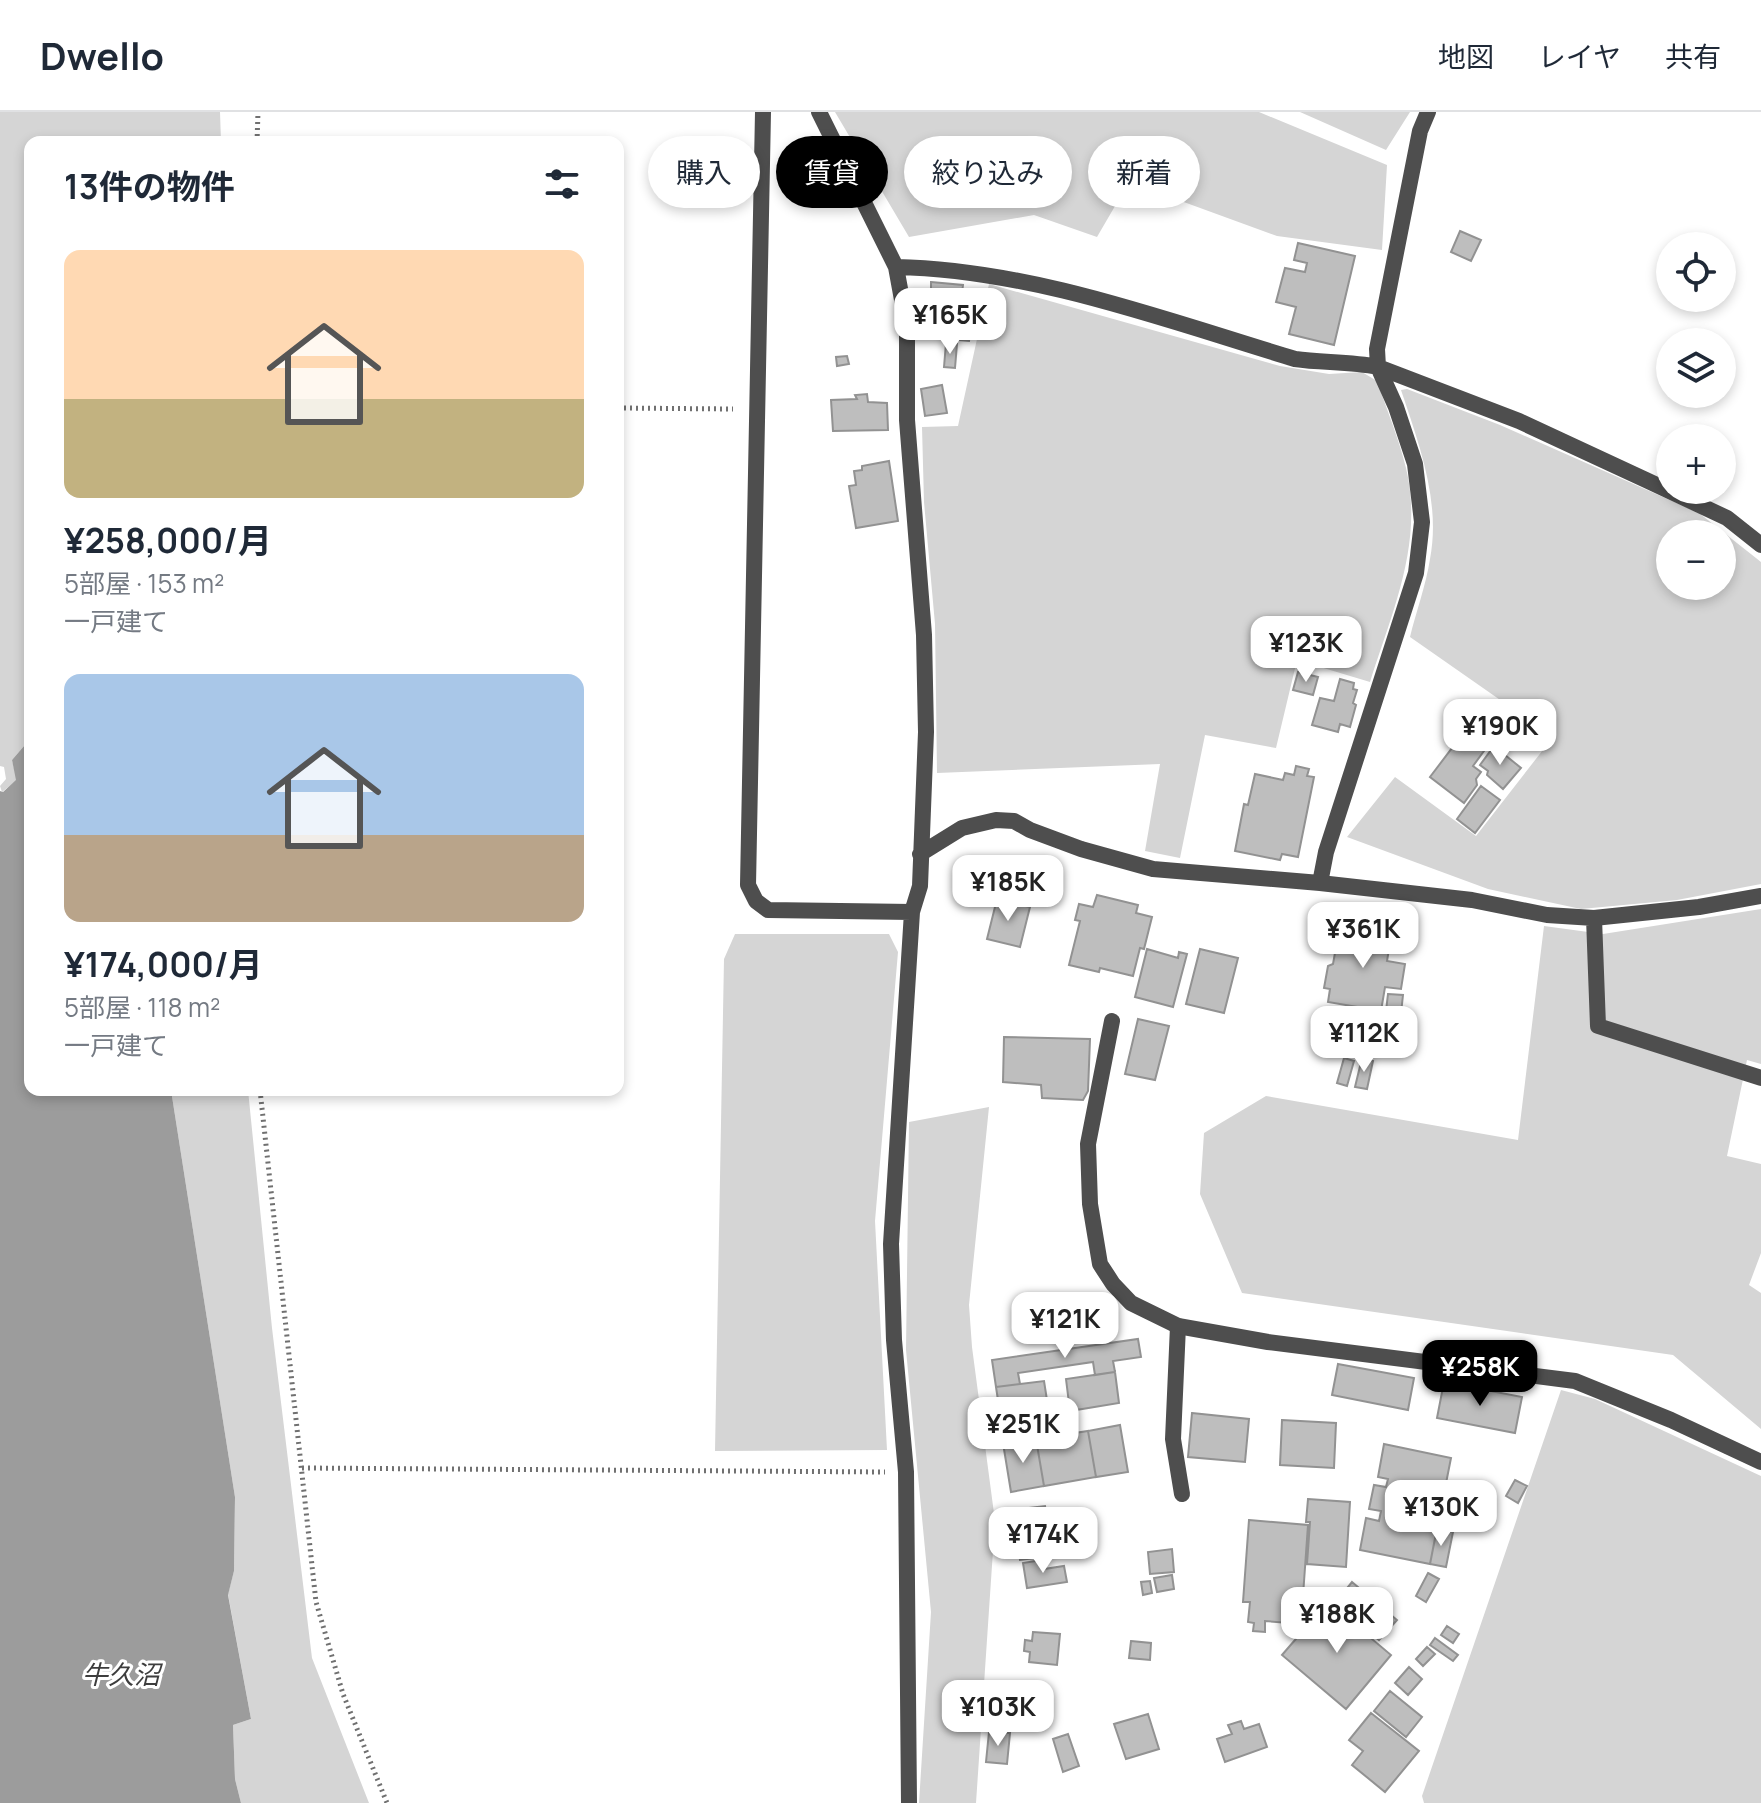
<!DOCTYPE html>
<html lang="ja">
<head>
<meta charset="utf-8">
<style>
  :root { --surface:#fff; --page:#f6f6f7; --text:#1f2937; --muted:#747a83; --line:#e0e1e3; --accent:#000 }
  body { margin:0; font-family:Manrope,"Noto Sans JP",sans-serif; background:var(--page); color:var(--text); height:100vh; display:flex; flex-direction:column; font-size:30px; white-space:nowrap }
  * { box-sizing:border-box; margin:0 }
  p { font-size:26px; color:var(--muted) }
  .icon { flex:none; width:44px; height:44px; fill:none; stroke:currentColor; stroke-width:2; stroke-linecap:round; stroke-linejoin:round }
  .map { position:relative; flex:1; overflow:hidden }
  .sheet { position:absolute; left:24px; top:24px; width:600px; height:960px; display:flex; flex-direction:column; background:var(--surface); border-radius:16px; box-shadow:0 4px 12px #0003 }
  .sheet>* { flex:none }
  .top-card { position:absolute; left:648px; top:24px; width:760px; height:72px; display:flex; gap:16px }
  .controls { position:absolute; left:1656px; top:120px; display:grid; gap:16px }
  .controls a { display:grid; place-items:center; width:80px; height:80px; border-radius:50%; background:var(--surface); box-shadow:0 4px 12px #0003; font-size:40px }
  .price { position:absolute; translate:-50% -68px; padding:0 18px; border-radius:16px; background:#fff; color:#222; font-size:26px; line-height:52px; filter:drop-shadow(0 2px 4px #0008) }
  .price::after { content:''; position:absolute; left:50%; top:48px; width:24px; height:18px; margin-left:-12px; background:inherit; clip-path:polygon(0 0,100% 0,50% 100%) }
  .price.selected { background:var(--accent); color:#fff }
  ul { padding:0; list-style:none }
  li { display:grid; align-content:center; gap:16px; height:424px; padding:0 40px }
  li span { display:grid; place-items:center; height:248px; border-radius:16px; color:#555 }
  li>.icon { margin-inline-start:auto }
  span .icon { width:144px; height:144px; fill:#fffc; stroke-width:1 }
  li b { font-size:34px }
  h2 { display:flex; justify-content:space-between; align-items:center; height:96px; padding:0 40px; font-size:34px }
  .tag { padding:0 28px; border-radius:36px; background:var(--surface); box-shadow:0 4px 12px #0003; font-size:28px; line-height:72px }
  .tag.selected { background:var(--accent); color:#fff }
  header { display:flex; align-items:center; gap:48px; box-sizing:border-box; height:112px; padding:0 40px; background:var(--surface); border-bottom:2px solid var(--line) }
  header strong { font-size:38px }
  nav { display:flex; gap:44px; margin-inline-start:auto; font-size:28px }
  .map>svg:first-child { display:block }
  .green { fill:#d5d5d5; fill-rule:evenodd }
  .water { fill:#9c9c9c }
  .building { fill:#bebebe; stroke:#929292; stroke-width:2 }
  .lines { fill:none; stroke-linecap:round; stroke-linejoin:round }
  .path { stroke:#707070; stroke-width:5; stroke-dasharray:2 4; stroke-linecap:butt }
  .service { stroke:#4e4e4e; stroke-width:16 }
  .minor { stroke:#4e4e4e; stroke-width:16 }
  .labels { text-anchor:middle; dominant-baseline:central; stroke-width:6; stroke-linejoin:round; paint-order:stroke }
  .water-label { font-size:26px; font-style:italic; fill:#3d3d3d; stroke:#fff }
</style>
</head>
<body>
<header>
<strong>Dwello</strong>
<nav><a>地図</a><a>レイヤ</a><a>共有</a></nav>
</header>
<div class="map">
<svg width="1761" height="1691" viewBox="0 0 1761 1691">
  <rect width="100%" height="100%" fill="#fff"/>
  <path class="green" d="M0,0H220L221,30H30V627L12,648L17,668L2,680L0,674L6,667L4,655L0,654Z
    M835,0H1259L1387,53L1382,138L1277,124L1129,70L1097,125L1034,103L909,125Z
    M1300,0H1410L1386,38Z
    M989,172L1280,254L1329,262L1362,260L1377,269C1387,298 1399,327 1406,356C1424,431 1392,500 1370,570L1297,548L1276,636L1205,623L1180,746L1145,739L1160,652L937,661L935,512L924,390L922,315L958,314Z
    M1407,277L1500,313L1699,401L1761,450V772L1677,788L1581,797L1488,777L1347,725L1395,665L1476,724L1553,625L1410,525C1416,500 1426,473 1430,447C1441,390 1419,332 1401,278ZM1670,422H1722V474H1670Z
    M1761,797V952L1747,948L1727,1044L1761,1052V1141L1749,1173L1761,1181V1317L1673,1243L1242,1181L1200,1082L1204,1021L1266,984L1518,1028L1544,814L1603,822Z
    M735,822H889L898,840L875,1109L887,1338L715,1339L724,847Z
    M171,978H248L272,1216L312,1546L369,1691H241L235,1667L233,1613L251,1607L228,1482L234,1459L235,1385Z
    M989,995L969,1193L972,1235L995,1409L976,1691H919L931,1500L906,1238L909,1010Z
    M1561,1278L1595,1287L1761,1364V1691H1424L1422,1684Z"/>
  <path class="water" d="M30,627V978H171L235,1385L234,1459L228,1483L251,1607L233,1613L235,1667L241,1691H0V679L3,680L16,668L12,648Z"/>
  <path class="building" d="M1460,119L1481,128L1471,149L1451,140Z
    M1298,131L1355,144L1334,233L1289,222L1296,195L1276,190L1285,156L1305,160L1307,151L1294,148Z
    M931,170L963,173L962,181L976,182L969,229L926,225L928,209H923L926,178H931Z
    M946,231L957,232L955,256L944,255Z
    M847,244L849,252L837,254L836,245Z
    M942,273L947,301L925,304L921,277Z
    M867,282L868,290L887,291L888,318L833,319L831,288L857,287L855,283Z
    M889,349L898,409L856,416L849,374L856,373L854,359L862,358V354Z
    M1298,560L1318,565L1313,583L1293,578Z
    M1340,567L1354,571L1353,577L1357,578L1353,591L1356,593L1350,615L1340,612L1338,620L1312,613L1320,586L1334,589Z
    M1471,611L1492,628L1473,654L1481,660L1476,667L1477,673L1464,691L1430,665Z
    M1494,634L1521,656L1503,677L1487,663L1488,659L1480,653Z
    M1296,654L1309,657L1307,664L1314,665L1298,745L1282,742L1280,748L1235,739L1244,692L1248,693L1255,662L1283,668L1285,661L1294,663Z
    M1481,674L1500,688L1475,721L1457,707Z
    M1097,783L1138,793L1136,801L1152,805L1144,837L1140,836L1133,864L1100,856L1099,860L1069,853L1080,809L1075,808L1079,792L1093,795Z
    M997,787L1030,795L1020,835L987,827Z
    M1364,815L1388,819L1390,831L1387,849L1405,852L1401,877L1385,875L1381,899L1328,890L1330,877L1324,876L1328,854L1333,852L1339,819L1363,823Z
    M1147,837L1178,846L1179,840L1187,842L1173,895L1135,885Z
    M1200,837L1238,846L1224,901L1186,892Z
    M1388,882L1403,883L1401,901L1386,899Z
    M1138,907L1169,914L1155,968L1125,962Z
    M1004,925L1090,927L1088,979L1083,988L1042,986L1041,973L1003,970Z
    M1344,946L1354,949L1347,974L1337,971Z
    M1362,946L1373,949L1367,977L1355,975Z
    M1138,1227L1141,1245L1113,1249L1115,1260L1095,1263L1093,1250L1018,1261L1020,1272L996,1275L992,1248Z
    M1338,1252L1414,1266L1408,1298L1332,1283Z
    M1115,1260L1119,1291L1070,1299L1066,1267Z
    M1044,1269L1049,1301L1001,1308L996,1275Z
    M1444,1270L1522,1285L1515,1321L1437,1306Z
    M1192,1301L1249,1307L1245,1350L1188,1345Z
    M1282,1308L1336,1311L1334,1356L1280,1353Z
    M1120,1313L1128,1360L1096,1365L1088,1319Z
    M1088,1319L1096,1365L1044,1374L1036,1327Z
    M1036,1327L1044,1374L1011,1380L1003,1331Z
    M1384,1332L1451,1346L1430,1452L1360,1438L1366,1406L1379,1409L1381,1399L1369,1397L1374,1373L1386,1375L1388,1367L1378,1365Z
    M1515,1368L1527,1374L1518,1391L1506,1384Z
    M1308,1387L1350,1390L1346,1455L1307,1452L1310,1410H1306Z
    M1045,1394L1052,1444L1020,1448L1013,1398Z
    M1249,1408L1308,1413L1301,1512L1265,1509V1520L1253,1519L1254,1511L1248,1510L1250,1490H1243Z
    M1437,1416L1453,1420L1446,1455L1430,1452Z
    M1172,1437L1174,1460L1150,1462L1148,1440Z
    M1042,1448L1044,1457L1064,1454L1067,1470L1027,1476L1023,1451Z
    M1428,1461L1439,1467L1426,1490L1416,1484Z
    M1172,1463L1174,1477L1157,1480L1154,1466Z
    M1150,1469L1152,1481L1143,1483L1141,1470Z
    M1352,1470L1397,1508L1379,1528L1335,1491Z
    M1328,1490L1391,1543L1346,1597L1282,1543Z
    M1447,1514L1459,1522L1453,1531L1441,1523Z
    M1033,1520L1060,1522L1057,1553L1029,1550L1030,1540L1024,1539L1025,1528L1032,1529Z
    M1435,1526L1458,1543L1453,1549L1430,1533Z
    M1131,1529L1151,1531L1150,1548L1129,1546Z
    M1427,1535L1435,1542L1423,1554L1416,1547Z
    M1409,1555L1422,1567L1408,1583L1395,1571Z
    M1390,1579L1422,1605L1406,1625L1374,1599Z
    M1371,1601L1419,1639L1385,1680L1352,1653L1363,1639L1349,1628Z
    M1148,1602L1159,1637L1126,1647L1114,1612Z
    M1241,1609L1244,1617L1259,1612L1267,1635L1225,1650L1217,1627L1232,1622L1228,1613Z
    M989,1620L1010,1621L1007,1652L986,1650Z
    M1068,1622L1079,1654L1063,1660L1053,1627Z"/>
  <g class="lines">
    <path class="path" d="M257,30L258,0
      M618,296L733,297
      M260,978L316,1490L343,1582L387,1691
      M302,1356L885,1360"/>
    <path class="service" d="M1178,1214L1173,1327L1182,1382"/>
    <path class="minor" d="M763,0L748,773L756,789L768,798L912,800L891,1132L894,1228L906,1360L909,1691
      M819,0L896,155L907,215V308L924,523L926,620L920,774L912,800
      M896,155C1033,158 1165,208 1295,247C1322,251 1350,249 1378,255L1519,309L1646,368L1727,406L1761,433
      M920,742L962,716L996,708L1014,709L1030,718L1081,737L1153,757L1320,771L1472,788L1547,803L1594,806L1699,795L1761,784
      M1320,771L1326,740L1416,461L1422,410L1415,352L1396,295L1378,255L1377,237L1420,19L1428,0
      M1594,806L1598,914L1761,966
      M1112,909L1088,1032L1090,1092L1100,1152L1113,1172L1131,1191L1178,1214L1268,1230L1575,1269L1671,1308L1761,1350"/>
  </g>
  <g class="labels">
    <g class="water-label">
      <text x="121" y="1562">牛久沼</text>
    </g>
  </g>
</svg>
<div class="controls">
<a><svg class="icon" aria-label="locate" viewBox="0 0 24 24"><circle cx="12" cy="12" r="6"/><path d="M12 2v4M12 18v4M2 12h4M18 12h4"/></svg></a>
<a><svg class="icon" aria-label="layers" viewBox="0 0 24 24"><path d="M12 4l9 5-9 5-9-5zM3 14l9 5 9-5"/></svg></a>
<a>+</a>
<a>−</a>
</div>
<b class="price" style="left:950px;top:244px">¥165K</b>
<b class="price" style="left:1306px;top:572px">¥123K</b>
<b class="price" style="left:1500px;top:655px">¥190K</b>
<b class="price" style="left:1008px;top:811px">¥185K</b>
<b class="price" style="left:1363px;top:858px">¥361K</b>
<b class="price" style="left:1364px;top:962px">¥112K</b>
<b class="price" style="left:1065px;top:1248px">¥121K</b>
<b class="price selected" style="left:1480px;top:1296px">¥258K</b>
<b class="price" style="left:1023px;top:1353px">¥251K</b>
<b class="price" style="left:1441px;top:1436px">¥130K</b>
<b class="price" style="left:1043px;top:1463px">¥174K</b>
<b class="price" style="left:1337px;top:1543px">¥188K</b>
<b class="price" style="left:998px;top:1636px">¥103K</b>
<div class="top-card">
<a class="tag">購入</a>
<a class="tag selected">賃貸</a>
<a class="tag">絞り込み</a>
<a class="tag">新着</a>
</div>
<section class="sheet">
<h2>13件の物件<svg class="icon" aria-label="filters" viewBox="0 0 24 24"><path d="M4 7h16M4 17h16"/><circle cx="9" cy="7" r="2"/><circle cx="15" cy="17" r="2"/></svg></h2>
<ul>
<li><span style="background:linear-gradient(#ffd9b3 60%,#c2b280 0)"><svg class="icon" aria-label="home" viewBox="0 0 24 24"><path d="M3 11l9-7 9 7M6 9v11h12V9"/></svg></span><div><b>¥258,000/月</b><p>5部屋 · 153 m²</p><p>一戸建て</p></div></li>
<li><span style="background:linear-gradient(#a9c7e8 65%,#b9a48a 0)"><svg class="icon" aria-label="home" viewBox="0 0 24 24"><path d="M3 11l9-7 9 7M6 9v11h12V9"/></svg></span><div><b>¥174,000/月</b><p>5部屋 · 118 m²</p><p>一戸建て</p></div></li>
</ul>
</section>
</div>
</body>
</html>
